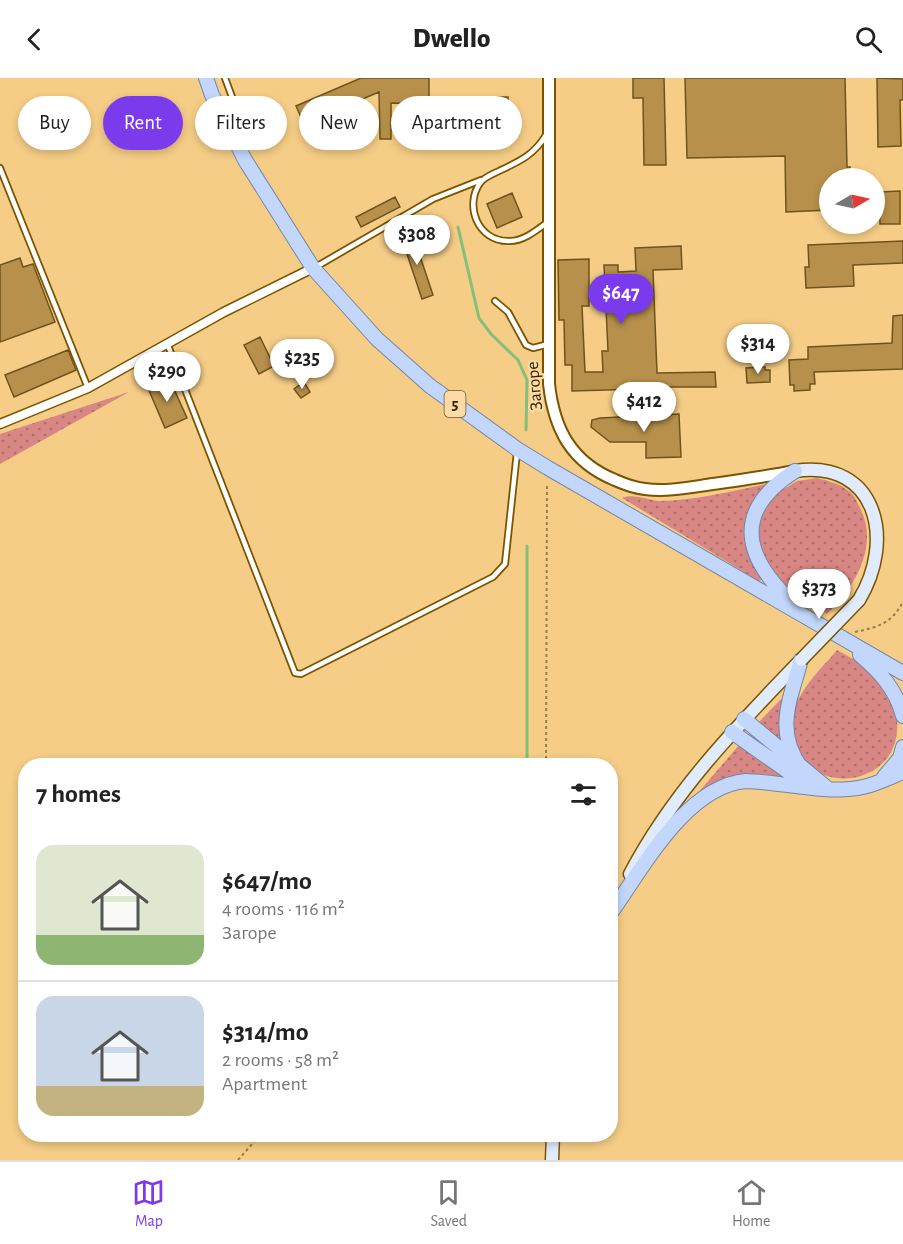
<!DOCTYPE html>
<html lang="en">
<head>
<meta charset="utf-8">
<style>
  :root { --surface:#fff; --page:#f2f2f2; --text:#222; --muted:#767676; --line:#e0e0e0; --accent:#7c3aed }
  body { margin:0; font-family:"Alegreya Sans",sans-serif; background:var(--page); color:var(--text); height:100vh; display:flex; flex-direction:column; font-size:22px; white-space:nowrap }
  * { box-sizing:border-box; margin:0 }
  p { font-size:20px; color:var(--muted) }
  .icon { flex:none; width:33px; height:33px; fill:none; stroke:currentColor; stroke-width:2; stroke-linecap:round; stroke-linejoin:round }
  .map { position:relative; flex:1; overflow:hidden }
  .drawer { position:absolute; left:18px; top:680px; width:600px; height:384px; display:flex; flex-direction:column; background:var(--surface); border-radius:24px; box-shadow:0 3px 9px #0003 }
  .drawer>* { flex:none }
  .top-card { position:absolute; left:18px; top:18px; width:600px; height:54px; display:flex; gap:12px }
  .needle { width:39px; rotate:81deg }
  .tools { position:absolute; left:819px; top:90px; display:grid; gap:12px }
  .tools a { display:grid; place-items:center; width:66px; height:66px; border-radius:50%; background:var(--surface); box-shadow:0 3px 9px #0003; font-size:30px }
  .price { position:absolute; translate:-50% -51px; padding:0 14px; border-radius:21px; background:#fff; color:#222; font-size:20px; line-height:39px; filter:drop-shadow(0 2px 3px #0008) }
  .price::after { content:''; position:absolute; left:50%; top:36px; width:18px; height:14px; margin-left:-9px; background:inherit; clip-path:polygon(0 0,100% 0,50% 100%) }
  .price.active { background:var(--accent); color:#fff }
  ul { padding:0; list-style:none }
  li { display:flex; align-items:center; gap:18px; height:150px; padding:0 18px }
  li+li { border-top:2px solid var(--line) }
  li span { display:grid; place-items:center; flex:none; width:168px; height:120px; border-radius:18px; color:#555 }
  li>.icon { margin-inline-start:auto }
  span .icon { width:72px; height:72px; fill:#fffc; stroke-width:1 }
  li b { font-size:26px }
  h2 { display:flex; justify-content:space-between; align-items:center; height:72px; padding:0 18px; font-size:26px }
  .tag { padding:0 21px; border-radius:27px; background:var(--surface); box-shadow:0 3px 9px #0003; font-size:21px; line-height:54px }
  .tag.active { background:var(--accent); color:#fff }
  header { display:flex; justify-content:space-between; align-items:center; height:78px; padding:0 18px; background:var(--surface); font-size:27px; font-weight:800 }
  .dock { display:flex; justify-content:space-around; align-items:center; height:84px; border-top:2px solid var(--line); background:var(--surface); font-size:16px; color:var(--muted) }
  .dock a { display:grid; justify-items:center; gap:3px }
  .dock .active { color:var(--accent) }
  .map>svg:first-child { display:block }
  .grass { fill:url(#grass-dots) }
  .lines { fill:none; stroke-linecap:round; stroke-linejoin:round }
  .stream { stroke:#84c07a; stroke-width:3 }
  .building { fill:#b7914b; stroke:#6f531d; stroke-width:1.5 }
  .service-casing { stroke:#795500; stroke-width:8 }
  .minor-casing { stroke:#795500; stroke-width:11 }
  .tertiary-casing { stroke:#795500; stroke-width:14 }
  .secondary-casing { stroke:#795500; stroke-width:15 }
  .primary-casing { stroke:#7586a4; stroke-width:16 }
  .path { stroke:#9b7f4a; stroke-width:2; stroke-dasharray:3 3; stroke-linecap:butt }
  .service { stroke:#fff; stroke-width:4.5 }
  .minor { stroke:#fff; stroke-width:8 }
  .tertiary { stroke:#fff; stroke-width:10 }
  .secondary { stroke:#e0ebfd; stroke-width:12 }
  .primary { stroke:#c2d7fb; stroke-width:14 }
  .secondary-bridge-casing { stroke:#795500; stroke-width:15; stroke-linecap:butt }
  .secondary-bridge { stroke:#e0ebfd; stroke-width:12 }
  .labels { text-anchor:middle; dominant-baseline:central; stroke-width:4.5; stroke-linejoin:round; paint-order:stroke }
  .shield { fill:#fcdba4; stroke:#6f5a35; stroke-width:1.5 }
  .shield-label { font-size:16px; font-weight:bold; fill:#332305 }
  .street-label { font-size:18px; fill:#332305; stroke:#fcdba4 }
</style>
</head>
<body>
<header><svg class="icon" aria-label="back" viewBox="0 0 24 24"><path d="M15 5l-7 7 7 7"/></svg>Dwello<svg class="icon" aria-label="search" viewBox="0 0 24 24"><circle cx="10" cy="10" r="6"/><path d="M15 15l6 6"/></svg></header>
<div class="map">
<svg width="903" height="1082" viewBox="0 0 903 1082">
  <defs>
    <pattern id="grass-dots" width="8" height="8" patternUnits="userSpaceOnUse" patternTransform="scale(1.5)"><rect width="8" height="8" fill="#d88785"/><path d="M2 2h.1M6 6h.1" fill="none" stroke="#b06e6b" stroke-width="1.8" stroke-linecap="round"/></pattern>
  </defs>
  <rect width="100%" height="100%" fill="#f5cd86"/>
  <path class="grass" d="M129,314L0,386V356Z
    M817,400C829,403 841,406 850,414C854,417 856,422 858,426C875,455 866,485 848,512C843,521 834,528 827,536L781,505L762,477L757,458L760,442L768,427L779,414L797,403Z
    M767,406C744,440 734,467 764,501L759,503L622,420C633,415 648,422 659,423C695,423 732,413 767,406Z
    M837,572C870,590 888,602 897,642C903,718 788,721 794,645C795,639 794,632 796,627C804,606 823,589 837,572Z
    M787,615L786,671L758,645Z
    M739,667L743,668L792,702L764,696L732,698L692,722Z"/>
  <g class="lines">
    <path class="stream" d="M458,149L479,240L491,256L518,282L527,302L526,352
      M527,468V687"/>
  </g>
  <path class="building" d="M361,0H429V26L391,25V61H380L379,14L304,46L296,28Z
    M633,0H664L666,87H644L643,20H633Z
    M685,0H845L847,89H850L851,100H830V132L786,134L785,78L687,80Z
    M877,0L903,1V22H900L901,68L878,69Z
    M487,19H508L509,48L487,61Z
    M900,113V146H880L879,114Z
    M512,115L522,139L497,150L487,126Z
    M395,119L400,129L361,149L356,139Z
    M412,154L433,217L422,221L401,158Z
    M903,163V185L853,187L854,208L806,210L805,189H809L808,167Z
    M681,168L682,191L653,192L657,295L715,294L716,309H653L654,316L643,317L642,311L572,313V287H565L564,242H559L558,182L589,181V228H582L585,294H603L602,273H608L604,187H618V194L636,193L635,170Z
    M20,180L23,189L33,186L55,244L0,264V187Z
    M903,237V291L814,294L815,306H810V312L794,313V307H790L789,282L808,281V269L892,265L893,238Z
    M260,259L274,288L259,296L244,267Z
    M68,272L76,292L14,319L5,297Z
    M765,289V292H770V304L747,305L746,290Z
    M169,300L187,340L165,350L148,310Z
    M304,304L310,314L301,320L294,311Z
    M679,336L681,379L646,380V364H610L591,349L592,342L600,340Z"/>
  <g class="lines">
    <g class="service-casing">
      <path id="service" d="M225,0L235,27L240,60
        M546,57C534,77 520,83 499,93C493,96 484,99 480,105C464,128 478,163 508,163C523,164 537,152 549,143
        M0,90L88,310
        M314,190L433,121L481,102
        M495,223L508,234L526,267L533,270L549,266
        M167,265L295,595L301,596L493,499L505,486L517,374"/>
    </g>
    <g class="minor-casing">
      <path id="minor" d="M0,346L88,310L224,234L313,190"/>
    </g>
    <g class="tertiary-casing">
      <path id="tertiary" d="M549,0V306C554,351 571,384 615,402C624,406 635,410 645,411C668,414 691,409 713,406C741,402 768,398 795,393"/>
    </g>
    <g class="secondary-casing">
      <path id="secondary" d="M795,393C878,381 895,463 859,522
        M630,796C673,714 737,648 801,582
        M552,1082L553,1056"/>
    </g>
    <g class="primary-casing">
      <path id="primary" d="M206,0L212,17L245,82L313,190L377,261L430,308L517,371L548,390L903,595
        M793,525C743,479 732,433 795,393
        M860,577C880,594 896,611 903,638
        M801,582C790,622 774,654 802,691
        M744,641L827,710
        M732,654L810,709
        M884,699L900,680L903,669
        M610,836C643,790 686,708 746,703C783,704 828,717 863,709C877,706 890,699 903,694"/>
    </g>
    <path class="path" d="M855,554C878,549 891,546 903,524
      M546,687L547,405
      M238,1082L261,1056"/>
    <use href="#service" class="service"/>
    <use href="#minor" class="minor"/>
    <use href="#tertiary" class="tertiary"/>
    <use href="#secondary" class="secondary"/>
    <use href="#primary" class="primary"/>
    <g class="secondary-bridge-casing">
      <path id="secondary-bridge" d="M801,582L859,522"/>
    </g>
    <use href="#secondary-bridge" class="secondary-bridge"/>
  </g>
  <g class="labels">
    <rect class="shield" x="444.5" y="313" width="21" height="26" rx="4.5"/>
    <g class="shield-label">
      <text x="455" y="326">5</text>
    </g>
    <g class="street-label">
      <text transform="translate(535 308) rotate(-95)">Загоре</text>
    </g>
  </g>
</svg>
<div class="tools">
<a><svg class="needle" viewBox="-14 -14 28 28"><path d="M0-13l5 13h-10z" fill="#e53935"/><path d="M0 13l5-13h-10z" fill="#767676"/></svg></a>
</div>
<b class="price" style="left:417px;top:188px">$308</b>
<b class="price active" style="left:621px;top:247px">$647</b>
<b class="price" style="left:758px;top:297px">$314</b>
<b class="price" style="left:302px;top:312px">$235</b>
<b class="price" style="left:167px;top:325px">$290</b>
<b class="price" style="left:644px;top:355px">$412</b>
<b class="price" style="left:819px;top:542px">$373</b>
<div class="top-card">
<a class="tag">Buy</a>
<a class="tag active">Rent</a>
<a class="tag">Filters</a>
<a class="tag">New</a>
<a class="tag">Apartment</a>
</div>
<section class="drawer">
<h2>7 homes<svg class="icon" aria-label="filters" viewBox="0 0 24 24"><path d="M4 7h16M4 17h16"/><circle cx="9" cy="7" r="2"/><circle cx="15" cy="17" r="2"/></svg></h2>
<ul>
<li><span style="background:linear-gradient(#dfe7d0 75%,#8fb573 0)"><svg class="icon" aria-label="home" viewBox="0 0 24 24"><path d="M3 11l9-7 9 7M6 9v11h12V9"/></svg></span><div><b>$647/mo</b><p>4 rooms · 116 m²</p><p>Загоре</p></div></li>
<li><span style="background:linear-gradient(#c9d6e8 75%,#c2b280 0)"><svg class="icon" aria-label="home" viewBox="0 0 24 24"><path d="M3 11l9-7 9 7M6 9v11h12V9"/></svg></span><div><b>$314/mo</b><p>2 rooms · 58 m²</p><p>Apartment</p></div></li>
</ul>
</section>
</div>
<nav class="dock">
<a class="active"><svg class="icon" aria-label="map" viewBox="0 0 24 24"><path d="M3 6l6-2 6 2 6-2v14l-6 2-6-2-6 2zM9 4v14M15 6v14"/></svg>Map</a>
<a><svg class="icon" aria-label="saved" viewBox="0 0 24 24"><path d="M7 4h10v16l-5-4-5 4z"/></svg>Saved</a>
<a><svg class="icon" aria-label="home" viewBox="0 0 24 24"><path d="M3 11l9-7 9 7M6 9v11h12V9"/></svg>Home</a>
</nav>
</body>
</html>
